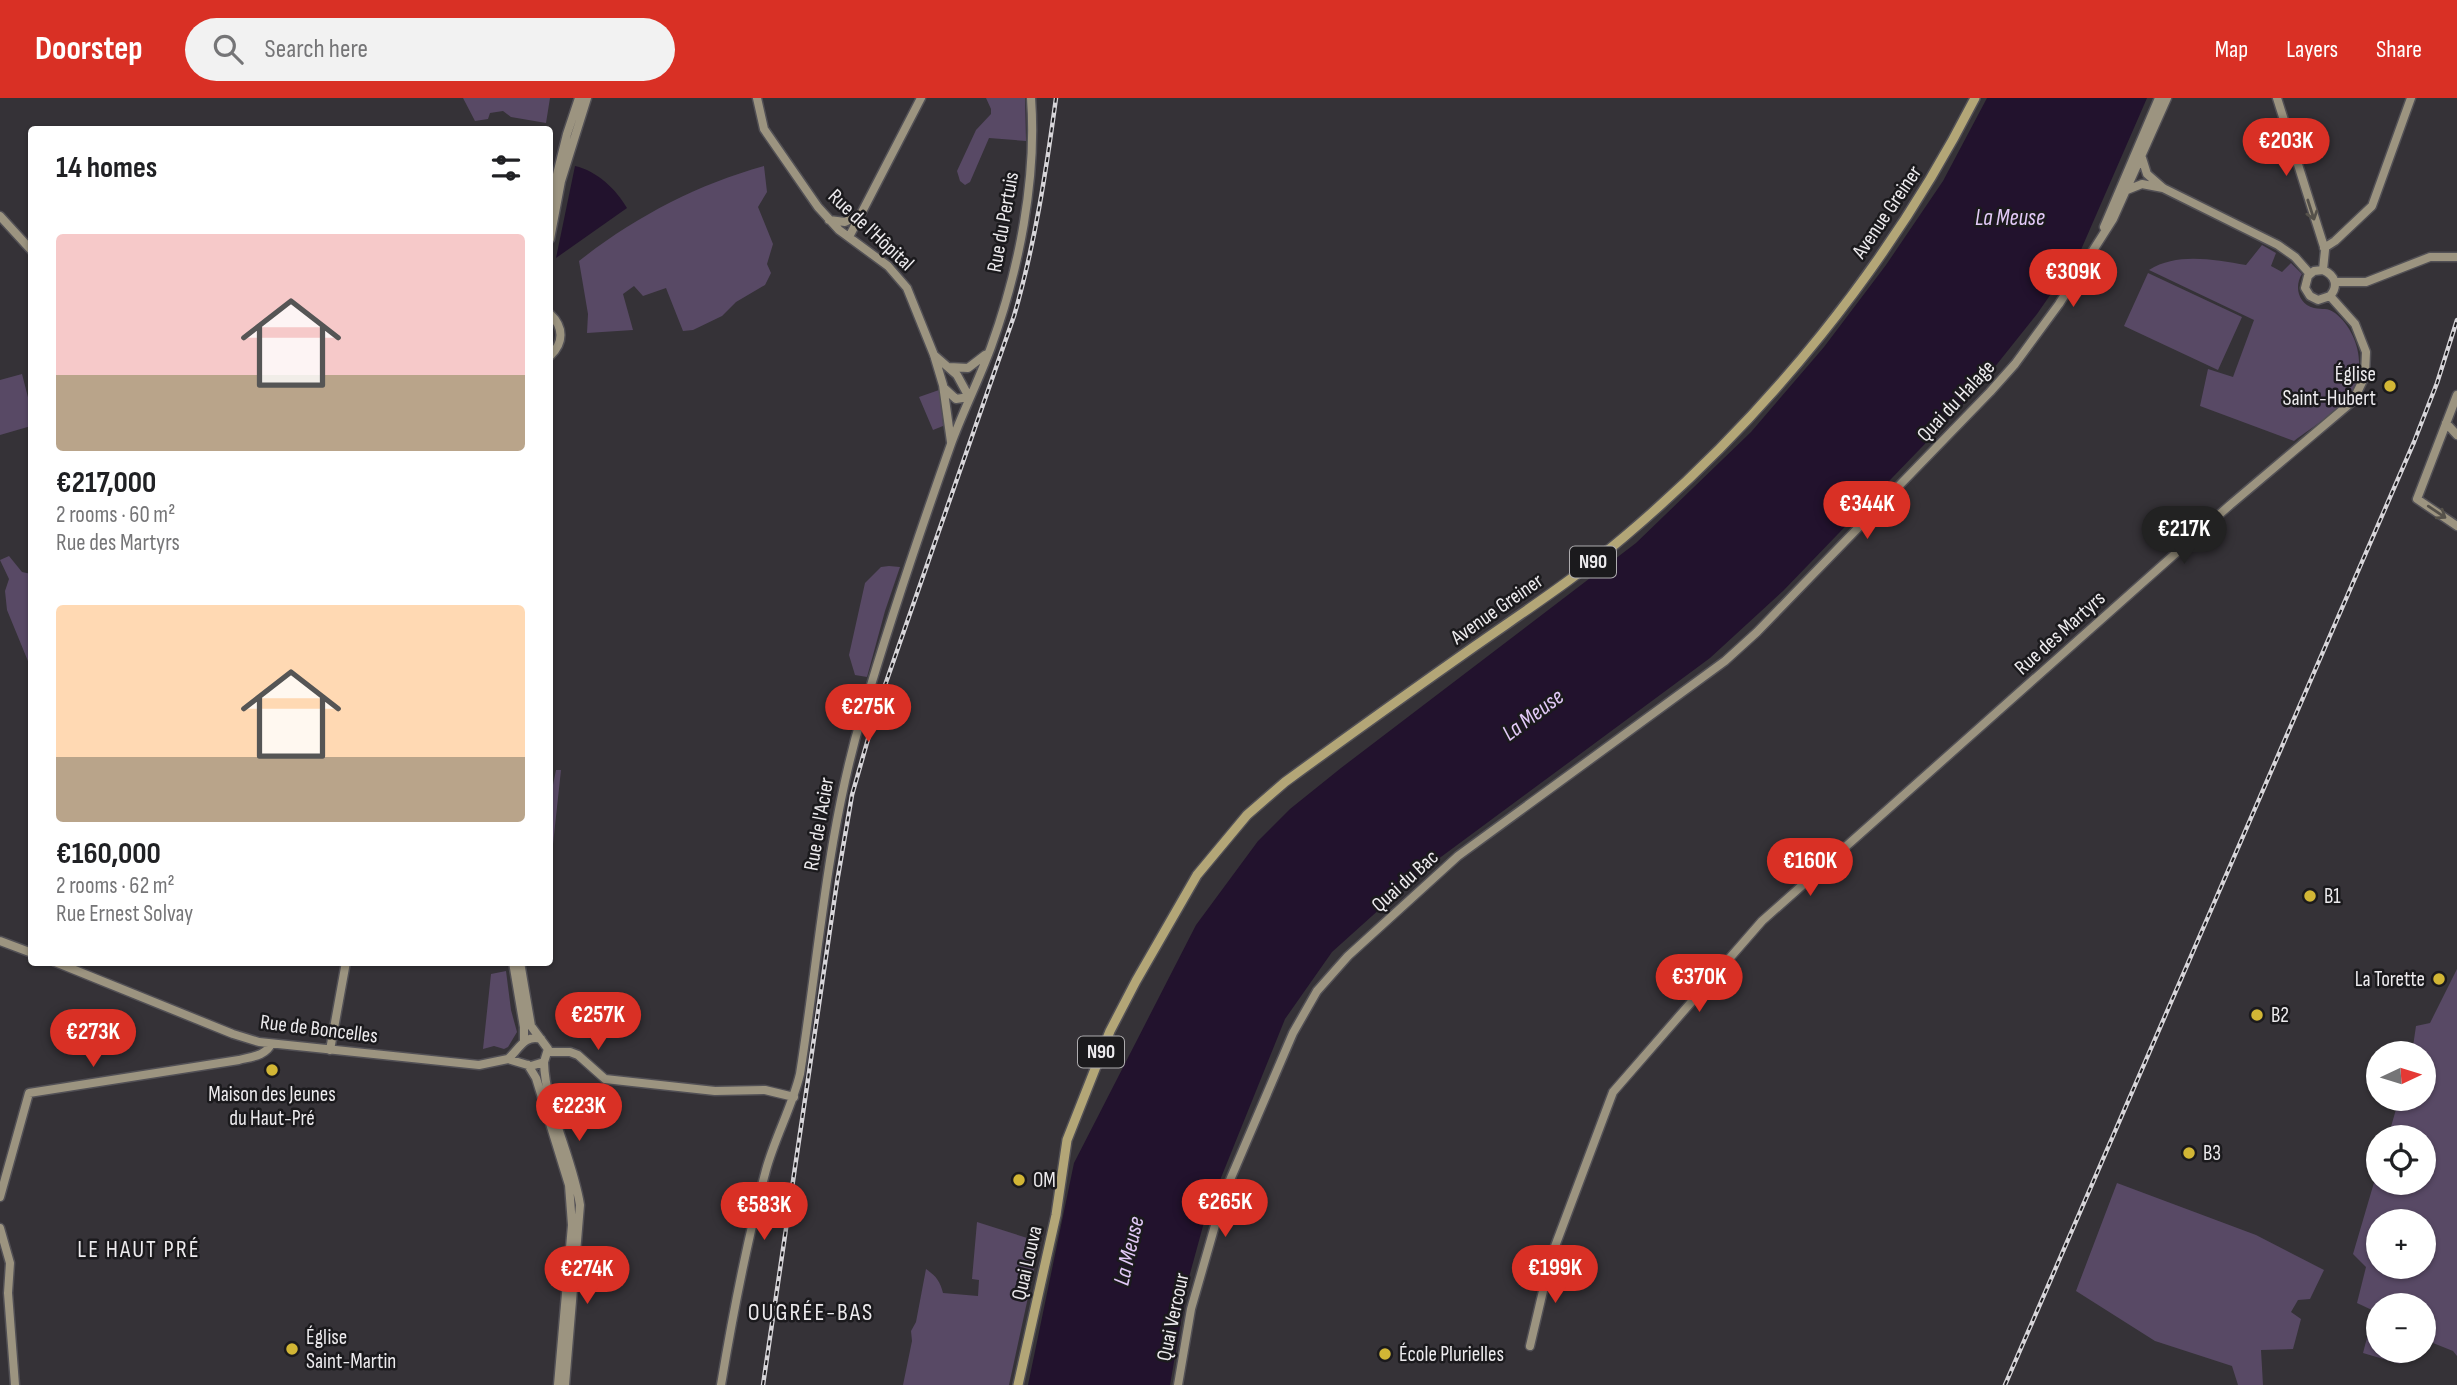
<!DOCTYPE html>
<html lang="en">
<head>
<meta charset="utf-8">
<style>
  :root { --surface:#fff; --page:#f2f2f2; --text:#202124; --muted:#757577; --accent:#d93025 }
  body { margin:0; font-family:"Sofia Sans Condensed",sans-serif; background:var(--page); color:var(--text); height:100vh; display:flex; flex-direction:column; font-size:26px; white-space:nowrap }
  * { box-sizing:border-box; margin:0 }
  p { font-size:23px; color:var(--muted) }
  .icon { flex:none; width:38px; height:38px; fill:none; stroke:currentColor; stroke-width:2; stroke-linecap:round; stroke-linejoin:round }
  .map { position:relative; flex:1; overflow:hidden }
  .sheet { position:absolute; left:28px; top:28px; width:525px; height:840px; display:flex; flex-direction:column; background:var(--surface); border-radius:7px; box-shadow:0 2px 5px #0004 }
  .sheet>* { flex:none }
  .needle { width:46px; rotate:86deg }
  .buttons { position:absolute; left:2366px; top:943px; display:grid; gap:14px }
  .buttons a { display:grid; place-items:center; width:70px; height:70px; border-radius:50%; background:var(--surface); box-shadow:0 2px 5px #0004; font-size:35px }
  .price { position:absolute; translate:-50% -60px; padding:0 16px; border-radius:24px; background:var(--accent); color:#fff; font-size:23px; line-height:46px; filter:drop-shadow(0 2px 4px #0008) }
  .price::after { content:''; position:absolute; left:50%; top:42px; width:21px; height:16px; margin-left:-10px; background:inherit; clip-path:polygon(0 0,100% 0,50% 100%) }
  .price.on { background:#222; color:#fff }
  ul { padding:0; list-style:none }
  li { display:grid; align-content:center; gap:14px; height:371px; padding:0 28px }
  li span { display:grid; place-items:center; height:217px; border-radius:7px; color:#555 }
  li>.icon { margin-inline-start:auto }
  span .icon { width:126px; height:126px; fill:#fffc; stroke-width:1 }
  li b { font-size:30px }
  h2 { display:flex; justify-content:space-between; align-items:center; height:84px; padding:0 28px; font-size:30px }
  header { display:flex; align-items:center; gap:42px; box-sizing:border-box; height:98px; padding:0 35px; background:var(--accent); color:#fff }
  header strong { font-size:33px }
  nav { display:flex; gap:38px; margin-inline-start:auto; font-size:24px }
  .search { width:490px; height:63px; background:var(--page); display:flex; align-items:center; gap:18px; box-sizing:border-box; padding:0 24px; border-radius:38px; color:var(--muted); font-size:26px }
  .map>svg:first-child { display:block }
  .green { fill:#584965; fill-rule:evenodd }
  .water { fill:#22122d }
  .lines { fill:none; stroke-linecap:round; stroke-linejoin:round }
  .secondary-casing { stroke:#525055; stroke-width:11 }
  .primary-casing { stroke:#525055; stroke-width:12 }
  .secondary { stroke:#9c9480; stroke-width:8 }
  .primary { stroke:#b3a677; stroke-width:9 }
  .rail-casing { stroke:#d7d5d9; stroke-width:4.5 }
  .rail { stroke:#1b1a1d; stroke-width:2; stroke-dasharray:5; stroke-linecap:butt }
  .oneway { stroke:#55514a }
  .poi-dot { fill:#d2b635; stroke:#1b1a1d; stroke-width:2.5 }
  .labels { text-anchor:middle; dominant-baseline:central; stroke-width:5; stroke-linejoin:round; paint-order:stroke }
  .shield { fill:#1b1a1d; stroke:#aeacaf; stroke-width:2 }
  .shield-label { font-size:19px; font-weight:bold; fill:#edebee }
  .street-label { font-size:21px; fill:#edebee; stroke:#1b1a1d }
  .poi-label { font-size:21px; fill:#edebee; stroke:#1b1a1d; text-anchor:start }
  .water-label { font-size:23px; font-style:italic; fill:#e3caf8; stroke:#1b1a1d }
  .quarter-label { font-size:24px; letter-spacing:2px; fill:#edebee; stroke:#1b1a1d }
</style>
</head>
<body>
<header>
<strong>Doorstep</strong>
<div class="search"><svg class="icon" aria-label="search" viewBox="0 0 24 24"><circle cx="10" cy="10" r="6"/><path d="M15 15l6 6"/></svg>Search here</div>
<nav><a>Map</a><a>Layers</a><a>Share</a></nav>
</header>
<div class="map">
<svg width="2457" height="1287" viewBox="0 0 2457 1287">
  <rect width="100%" height="100%" fill="#353237"/>
  <path class="green" d="M463,0H550L546,25L511,19L503,13L490,15L488,21L475,23Z
    M986,0H1025L1026,43L989,40L970,84L965,87L960,83L957,73L976,32L991,16V11Z
    M764,68L767,94L758,109L773,146L767,166L771,175L765,187L736,204L722,218L693,232L683,233L666,190L643,198L634,188L623,196L633,232L587,235L588,216L579,163C635,119 696,87 764,68Z
    M2262,147L2276,155L2271,168L2282,174L2291,165L2302,176C2294,188 2298,206 2314,210C2323,212 2327,209 2335,215C2357,232 2367,268 2352,293C2339,314 2312,329 2294,343L2200,308L2208,271L2233,279L2254,222L2149,172C2178,154 2214,162 2246,167Z
    M2148,175L2242,219L2218,272L2124,228Z
    M22,276L31,311V328L0,337V282Z
    M939,292L942,306L943,328L933,332L919,299Z
    M9,458L22,474L31,476L30,568L7,512L5,493L9,481L0,462Z
    M889,468L900,469L885,513L867,579L855,577L849,557L865,485L881,469Z
    M556,672H561L550,774V702Z
    M2457,871V1258L2453,1253L2433,1245L2435,1220L2424,1217V1208H2378V1253H2406L2400,1266L2363,1255L2374,1213L2357,1205L2366,1169L2353,1156L2378,1071V1085H2424V1040L2388,1039L2399,1001H2424V956L2412,955L2416,928L2430,925ZM2378,1124H2424V1169H2378Z
    M506,873L511,912L517,934L508,949L504,951L494,948L483,951L491,876Z
    M2117,1085L2256,1137L2324,1172L2310,1201L2298,1202L2291,1214L2301,1221L2293,1251L2261,1252L2263,1287H2238L2232,1268L2155,1243L2076,1193Z
    M977,1124L1040,1144L1009,1287H903L912,1243L911,1233L916,1224L926,1171C936,1178 940,1183 943,1195L978,1198L979,1182L972,1181Z"/>
  <path class="water" d="M1987,0H2147L2080,154L2037,216L1974,295L1783,493L1710,560L1422,773L1332,854L1285,921L1206,1117L1188,1183L1170,1287H1028L1074,1065L1196,827L1258,743L1290,711L1341,670L1636,445L1751,334L1824,249L1886,167L1943,83Z
    M575,68C597,73 616,91 627,110L556,160Z"/>
  <g class="lines">
    <g class="secondary-casing">
      <path id="secondary" d="M757,0L764,31L818,109L839,132L888,168L907,190L934,257L943,287L951,344
        M2277,0L2325,152L2323,172
        M2142,60L2147,76L2163,90L2278,147L2295,159L2310,176
        M2127,92L2142,86L2163,90
        M550,105L567,36L579,0
        M0,118L32,153
        M829,122L845,124L859,117
        M2104,129L2159,0
        M849,139L921,0
        M550,141L561,83L587,0
        M2324,150L2335,143L2372,108L2411,0
        M2323,172L2314,173L2308,178L2305,190L2310,198L2318,202L2330,198
        M2323,172C2335,177 2339,188 2330,198
        M2335,184H2366L2430,159H2457
        M550,216C564,229 564,245 550,258
        M934,257L957,277L969,299
        M949,269L968,270L985,257
        M944,290L956,301L969,299
        M2457,297L2417,401L2457,428
        M2446,325L2457,337
        M0,843L32,855
        M55,864L233,936L259,944L479,967L508,961L531,968L544,964L548,951L531,928L520,864
        M513,864L524,929V943
        M330,952L346,864
        M548,954H570L578,957L605,981L715,993L765,992L794,999
        M508,961C519,951 525,936 541,941
        M544,964C545,1009 573,1061 580,1107L565,1287
        M528,967L536,980L569,1087L572,1127L558,1287
        M0,1099L29,995L239,962C250,959 266,958 271,946
        M0,1130L10,1165L8,1195L15,1287
        M1530,1248L1551,1159L1613,994L1762,823L2230,407L2353,303L2365,278L2366,254L2355,226L2330,198
        M721,1287C733,1215 747,1142 766,1072C775,1039 792,1009 800,976C819,856 827,734 862,617C889,526 919,436 951,346C963,313 979,282 991,249C1019,172 1037,81 1031,0
        M1178,1287L1191,1211L1224,1096L1293,935L1317,893L1348,858L1458,758L1725,563L1757,534L1990,294L2015,266L2059,206L2113,121L2167,0"/>
    </g>
    <g class="primary-casing">
      <path id="primary" d="M1018,1287L1056,1117L1067,1042L1110,933L1136,883L1197,777L1247,717L1285,684C1348,638 1411,593 1475,548C1525,513 1577,479 1624,439C1767,318 1890,167 1975,0"/>
    </g>
    <use href="#secondary" class="secondary"/>
    <use href="#primary" class="primary"/>
    <g class="rail-casing">
      <path id="rail" d="M763,1287L837,784L852,697L876,613L1014,218C1035,146 1046,74 1056,0
        M2005,1287L2414,344L2437,285L2457,222"/>
    </g>
    <use href="#rail" class="rail"/>
  </g>
  <defs><path id="oneway-shaft" d="M-6 0H5M1.5-3L5.5 0L1.5 3" fill="none" stroke-width="1.6" stroke-linecap="round" stroke-linejoin="round" transform="scale(1.75)"/></defs>
  <g class="oneway">
    <use href="#oneway-shaft" transform="translate(2311 112) rotate(72)"/>
    <use href="#oneway-shaft" transform="translate(2437 414) rotate(34)"/>
  </g>
  <g class="poi-dot">
    <circle cx="2390" cy="288" r="7"/>
    <circle cx="2310" cy="798" r="7"/>
    <circle cx="2439" cy="881" r="7"/>
    <circle cx="2257" cy="917" r="7"/>
    <circle cx="272" cy="972" r="7"/>
    <circle cx="2189" cy="1055" r="7"/>
    <circle cx="1019" cy="1082" r="7"/>
    <circle cx="292" cy="1251" r="7"/>
    <circle cx="1385" cy="1256" r="7"/>
  </g>
  <g class="labels">
    <g class="shield">
      <rect x="1570" y="448.5" width="46" height="31" rx="5"/>
      <rect x="1078" y="938.5" width="46" height="31" rx="5"/>
    </g>
    <g class="shield-label">
      <text x="1593" y="464">N90</text>
      <text x="1101" y="954">N90</text>
    </g>
    <g class="street-label">
      <text transform="translate(1887 114) rotate(-56)">Avenue Greiner</text>
      <text transform="translate(1003 124) rotate(-80)">Rue du Pertuis</text>
      <text transform="translate(871 132) rotate(43)">Rue de l'Hôpital</text>
      <text transform="translate(1956 303) rotate(-47)">Quai du Halage</text>
      <text transform="translate(1497 511) rotate(-35)">Avenue Greiner</text>
      <text transform="translate(2060 535) rotate(-42)">Rue des Martyrs</text>
      <text transform="translate(819 726) rotate(-80)">Rue de l'Acier</text>
      <text transform="translate(1405 783) rotate(-42)">Quai du Bac</text>
      <text transform="translate(319 931) rotate(7)">Rue de Boncelles</text>
      <text transform="translate(1027 1165) rotate(-77)">Quai Louva</text>
      <text transform="translate(1173 1219) rotate(-78)">Quai Vercour</text>
    </g>
    <g class="poi-label">
      <text x="2376" y="276" text-anchor="end">Église<tspan x="2376" dy="24">Saint-Hubert</tspan></text>
      <text x="2324" y="798">B1</text>
      <text x="2425" y="881" text-anchor="end">La Torette</text>
      <text x="2271" y="917">B2</text>
      <text x="272" y="996" text-anchor="middle">Maison des Jeunes<tspan x="272" dy="24">du Haut-Pré</tspan></text>
      <text x="2203" y="1055">B3</text>
      <text x="1033" y="1082">OM</text>
      <text x="306" y="1239">Église<tspan x="306" dy="24">Saint-Martin</tspan></text>
      <text x="1399" y="1256">École Plurielles</text>
    </g>
    <g class="water-label">
      <text x="2010" y="120">La Meuse</text>
      <text transform="translate(1533 617) rotate(-37)">La Meuse</text>
      <text transform="translate(1129 1153) rotate(-77)">La Meuse</text>
    </g>
    <g class="quarter-label">
      <text x="139" y="1151">LE HAUT PRÉ</text>
      <text x="811" y="1214">OUGRÉE-BAS</text>
    </g>
  </g>
</svg>
<div class="buttons">
<a><svg class="needle" viewBox="-14 -14 28 28"><path d="M0-13l5 13h-10z" fill="#e53935"/><path d="M0 13l5-13h-10z" fill="#757577"/></svg></a>
<a><svg class="icon" aria-label="locate" viewBox="0 0 24 24"><circle cx="12" cy="12" r="6"/><path d="M12 2v4M12 18v4M2 12h4M18 12h4"/></svg></a>
<a>+</a>
<a>−</a>
</div>
<b class="price" style="left:2286px;top:80px">€203K</b>
<b class="price" style="left:2073px;top:211px">€309K</b>
<b class="price" style="left:1867px;top:443px">€344K</b>
<b class="price on" style="left:2184px;top:468px">€217K</b>
<b class="price" style="left:868px;top:646px">€275K</b>
<b class="price" style="left:1810px;top:800px">€160K</b>
<b class="price" style="left:1699px;top:916px">€370K</b>
<b class="price" style="left:598px;top:954px">€257K</b>
<b class="price" style="left:93px;top:971px">€273K</b>
<b class="price" style="left:579px;top:1045px">€223K</b>
<b class="price" style="left:1225px;top:1141px">€265K</b>
<b class="price" style="left:764px;top:1144px">€583K</b>
<b class="price" style="left:1555px;top:1207px">€199K</b>
<b class="price" style="left:587px;top:1208px">€274K</b>
<section class="sheet">
<h2>14 homes<svg class="icon" aria-label="filters" viewBox="0 0 24 24"><path d="M4 7h16M4 17h16"/><circle cx="9" cy="7" r="2"/><circle cx="15" cy="17" r="2"/></svg></h2>
<ul>
<li><span style="background:linear-gradient(#f6c9c9 65%,#b9a48a 0)"><svg class="icon" aria-label="home" viewBox="0 0 24 24"><path d="M3 11l9-7 9 7M6 9v11h12V9"/></svg></span><div><b>€217,000</b><p>2 rooms · 60 m²</p><p>Rue des Martyrs</p></div></li>
<li><span style="background:linear-gradient(#ffd9b3 70%,#b9a48a 0)"><svg class="icon" aria-label="home" viewBox="0 0 24 24"><path d="M3 11l9-7 9 7M6 9v11h12V9"/></svg></span><div><b>€160,000</b><p>2 rooms · 62 m²</p><p>Rue Ernest Solvay</p></div></li>
</ul>
</section>
</div>
</body>
</html>
